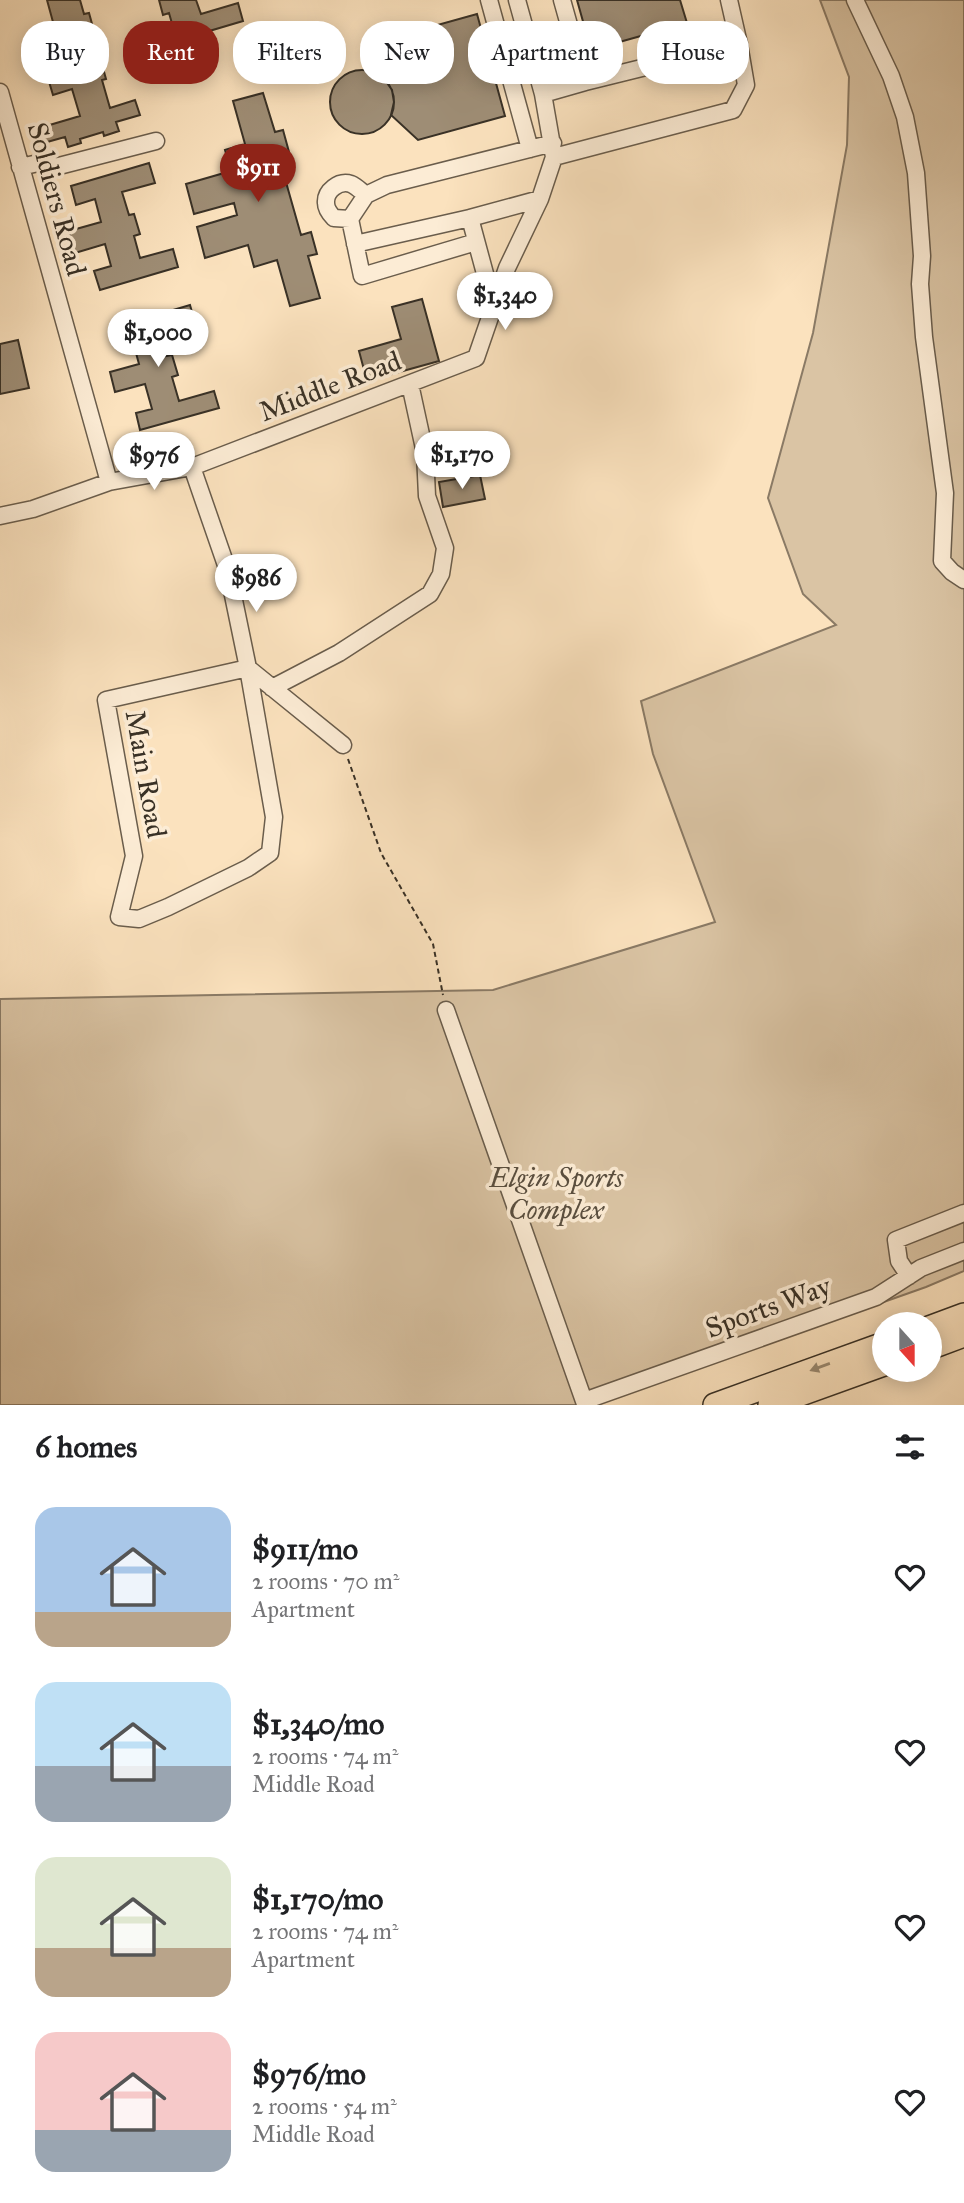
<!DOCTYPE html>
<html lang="en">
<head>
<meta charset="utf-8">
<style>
  :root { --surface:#fff; --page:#f2f2f2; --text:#202124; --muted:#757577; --accent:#8f2418 }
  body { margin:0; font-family:"IM FELL Great Primer",serif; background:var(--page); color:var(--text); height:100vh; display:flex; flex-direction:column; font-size:26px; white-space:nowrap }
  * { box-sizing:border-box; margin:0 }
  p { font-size:23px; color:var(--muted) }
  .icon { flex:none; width:38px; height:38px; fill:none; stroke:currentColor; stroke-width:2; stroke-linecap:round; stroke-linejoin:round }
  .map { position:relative; height:1405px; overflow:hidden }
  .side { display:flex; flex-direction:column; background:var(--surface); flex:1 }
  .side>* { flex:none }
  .guide { position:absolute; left:21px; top:21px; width:922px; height:63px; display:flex; gap:14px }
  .needle { width:46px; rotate:159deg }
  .fabs { position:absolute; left:872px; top:1312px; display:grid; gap:14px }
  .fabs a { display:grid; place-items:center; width:70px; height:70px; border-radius:50%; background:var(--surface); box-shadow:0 4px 18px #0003; font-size:35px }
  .price { position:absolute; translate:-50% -60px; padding:0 16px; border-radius:24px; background:#fff; color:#222; font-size:23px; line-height:46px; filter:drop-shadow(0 2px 4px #0008) }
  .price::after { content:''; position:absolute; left:50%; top:42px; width:21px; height:16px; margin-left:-10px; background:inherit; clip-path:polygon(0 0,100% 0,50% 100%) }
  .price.on { background:var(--accent); color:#fff }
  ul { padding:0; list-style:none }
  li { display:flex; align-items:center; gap:21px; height:175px; padding:0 35px }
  li span { display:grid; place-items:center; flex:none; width:196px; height:140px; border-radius:21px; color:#555 }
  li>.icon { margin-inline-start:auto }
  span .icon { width:84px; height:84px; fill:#fffc; stroke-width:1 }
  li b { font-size:30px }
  h2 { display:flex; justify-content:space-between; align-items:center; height:84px; padding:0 35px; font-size:30px }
  .chip { padding:0 24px; border-radius:28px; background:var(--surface); box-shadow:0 4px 18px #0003; font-size:24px; line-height:63px }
  .chip.on { background:var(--accent); color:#fff }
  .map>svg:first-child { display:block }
  .green { fill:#dac4a4; stroke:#8a7a65; stroke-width:2 }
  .building { fill:#9e8d75; stroke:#393126; stroke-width:2 }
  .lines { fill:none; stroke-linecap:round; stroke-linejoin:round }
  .minor-casing { stroke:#6a5d4c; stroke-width:19 }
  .highway-casing { stroke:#393126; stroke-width:26 }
  .path { stroke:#393126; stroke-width:2; stroke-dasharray:5 3.5; stroke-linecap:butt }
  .minor { stroke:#fcecd5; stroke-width:16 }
  .highway { stroke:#fbe2be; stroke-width:23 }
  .oneway { fill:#9a8a72 }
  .labels { text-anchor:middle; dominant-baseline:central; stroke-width:7; stroke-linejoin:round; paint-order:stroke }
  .street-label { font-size:28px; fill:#393126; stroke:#fcecd5 }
  .park-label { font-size:28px; font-style:italic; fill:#594e3f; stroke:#fcecd5 }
</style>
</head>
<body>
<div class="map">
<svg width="964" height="1405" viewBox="0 0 964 1405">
  <rect width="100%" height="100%" fill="#fbe2be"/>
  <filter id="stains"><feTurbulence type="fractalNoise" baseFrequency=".00286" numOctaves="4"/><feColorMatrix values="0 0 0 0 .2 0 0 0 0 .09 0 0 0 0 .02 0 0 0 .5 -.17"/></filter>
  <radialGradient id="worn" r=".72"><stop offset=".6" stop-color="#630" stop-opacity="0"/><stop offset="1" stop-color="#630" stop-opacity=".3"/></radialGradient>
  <path class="green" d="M820,0H964V1271L926,1287L593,1405H0V999L493,990L715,922L653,754L641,701L836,625L803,594L768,498L813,333L847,145L849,77Z"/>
  <path class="building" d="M47,0H80L84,14L89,13L94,31L82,34L91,64L101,61L106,79L102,80L110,108L135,100L140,115L116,122L119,131L104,136L103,132L80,139L81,143L68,147L65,137L40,144L36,129L80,116L72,89L53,95L47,75L67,69L65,65L48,70L42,51L60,46L59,41L39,46L34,28L53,22Z
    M159,0H196L201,14L238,3L243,21L206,32L208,39L188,45L186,38L177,41L169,13L163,15Z
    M577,0H680L687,23L591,50Z
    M477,14L505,116L418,140L391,115L394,102L392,90L385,80L376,73L387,39Z
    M330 102a32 32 0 1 1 64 0a32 32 0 1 1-64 0Z
    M263,93L275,132L283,130L289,152L278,154L301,235L311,232L317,254L308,256L320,298L290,306L277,260L254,267L248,245L205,258L197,227L237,215L234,203L194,214L186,184L231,171L225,150L245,144L233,101Z
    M149,163L155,183L122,192L129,215L134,214L140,234L134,236L140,258L173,249L178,267L100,290L94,271L111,266L105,244L75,253L69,231L101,222L95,199L76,205L71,186Z
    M422,299L439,361L367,381L359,351L401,339L392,307Z
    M190,305L195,323L160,333L166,356L172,355L178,375L172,377L179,401L214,391L219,408L140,430L136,413L152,409L145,384L115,392L110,372L139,364L133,342L117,346L112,328Z
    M18,340L29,388L0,394V344Z
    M480,475L485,499L443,507L439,482Z"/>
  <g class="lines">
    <g class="minor-casing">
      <path id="minor" d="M489,0L530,149
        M562,0L585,82L739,44L729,0
        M855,0L891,76L905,117L916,173L922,256L920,284L924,337L945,493L942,561L952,572L964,580
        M0,92L109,482
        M543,94L585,82
        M554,157L733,110L746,85L739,44
        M20,167L43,162L55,167L156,141
        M350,219L334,218C330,214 326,209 326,203C325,191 339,180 351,184C356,186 362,192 366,195
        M476,242L362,276L350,219L366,195L387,185L553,143
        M355,244L470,218
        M494,307L470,218L540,199
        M192,467L228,571L248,668L343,745
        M0,516L33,509L109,482L192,467L476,358L507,268L540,199L554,157L543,94L517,0
        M248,668L274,817L270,853L248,868L168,907L139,919L119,917L134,856L106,700Z
        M272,688L339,653L430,594L441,574L445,548L427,496L425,453L410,384
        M446,1010L584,1401L876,1297L921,1268L964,1251
        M909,1276L899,1261L896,1240L964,1213"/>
    </g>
    <g class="highway-casing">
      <path id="highway" d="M929,1328L964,1315
        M929,1348L964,1335
        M715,1405L884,1344
        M770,1405L884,1364"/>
    </g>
    <path class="path" d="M348,759L381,853L433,944L443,995"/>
    <use href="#minor" class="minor"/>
    <use href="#highway" class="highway"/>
  </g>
  <defs><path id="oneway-solid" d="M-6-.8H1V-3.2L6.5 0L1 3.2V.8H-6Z" transform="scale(1.75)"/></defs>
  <use class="oneway" href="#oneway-solid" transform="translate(820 1367) rotate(160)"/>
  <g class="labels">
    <g class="street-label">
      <text transform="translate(57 199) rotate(75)">Soldiers Road</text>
      <text transform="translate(330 386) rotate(-21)">Middle Road</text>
      <text transform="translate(146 774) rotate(80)">Main Road</text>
      <text transform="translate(768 1307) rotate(-20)">Sports Way</text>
    </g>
    <g class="park-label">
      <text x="556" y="1177">Elgin Sports<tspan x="556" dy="32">Complex</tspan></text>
    </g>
  </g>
  <rect width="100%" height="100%" filter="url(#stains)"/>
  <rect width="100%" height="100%" fill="url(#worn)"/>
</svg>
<div class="fabs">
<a><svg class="needle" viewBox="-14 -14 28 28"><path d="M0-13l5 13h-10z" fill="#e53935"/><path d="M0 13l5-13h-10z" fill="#757577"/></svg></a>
</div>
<b class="price on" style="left:258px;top:204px">$911</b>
<b class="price" style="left:505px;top:332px">$1,340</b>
<b class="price" style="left:158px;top:369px">$1,000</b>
<b class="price" style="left:462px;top:491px">$1,170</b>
<b class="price" style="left:154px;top:492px">$976</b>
<b class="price" style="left:256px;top:614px">$986</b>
<div class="guide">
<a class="chip">Buy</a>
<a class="chip on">Rent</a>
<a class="chip">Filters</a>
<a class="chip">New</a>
<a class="chip">Apartment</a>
<a class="chip">House</a>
</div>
</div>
<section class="side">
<h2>6 homes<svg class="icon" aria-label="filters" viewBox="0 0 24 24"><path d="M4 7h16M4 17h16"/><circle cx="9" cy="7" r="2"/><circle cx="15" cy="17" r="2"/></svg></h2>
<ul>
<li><span style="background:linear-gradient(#a9c7e8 75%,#b9a48a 0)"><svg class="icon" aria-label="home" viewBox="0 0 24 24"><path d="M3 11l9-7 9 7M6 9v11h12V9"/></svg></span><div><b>$911/mo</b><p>2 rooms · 70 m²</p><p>Apartment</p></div><svg class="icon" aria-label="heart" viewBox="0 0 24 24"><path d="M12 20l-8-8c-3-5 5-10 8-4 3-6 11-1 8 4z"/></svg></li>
<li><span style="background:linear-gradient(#bfe0f5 60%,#9aa5b1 0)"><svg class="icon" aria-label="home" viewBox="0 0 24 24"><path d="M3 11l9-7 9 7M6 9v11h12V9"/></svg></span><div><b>$1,340/mo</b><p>2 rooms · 74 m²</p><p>Middle Road</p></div><svg class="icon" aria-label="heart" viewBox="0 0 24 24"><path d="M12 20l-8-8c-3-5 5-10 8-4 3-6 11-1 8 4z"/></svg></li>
<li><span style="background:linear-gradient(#dfe7d0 65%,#b9a48a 0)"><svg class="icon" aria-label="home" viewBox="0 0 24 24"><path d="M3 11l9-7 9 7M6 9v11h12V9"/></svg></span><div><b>$1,170/mo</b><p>2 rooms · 74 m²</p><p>Apartment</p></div><svg class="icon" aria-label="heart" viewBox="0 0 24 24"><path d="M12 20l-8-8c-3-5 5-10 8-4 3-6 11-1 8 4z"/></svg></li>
<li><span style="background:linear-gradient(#f6c9c9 70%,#9aa5b1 0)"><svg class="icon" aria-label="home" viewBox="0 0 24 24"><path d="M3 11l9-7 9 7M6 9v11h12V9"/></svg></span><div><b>$976/mo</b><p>2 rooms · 54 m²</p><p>Middle Road</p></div><svg class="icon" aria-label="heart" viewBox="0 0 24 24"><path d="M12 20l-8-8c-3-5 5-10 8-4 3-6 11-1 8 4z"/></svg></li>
</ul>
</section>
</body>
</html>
